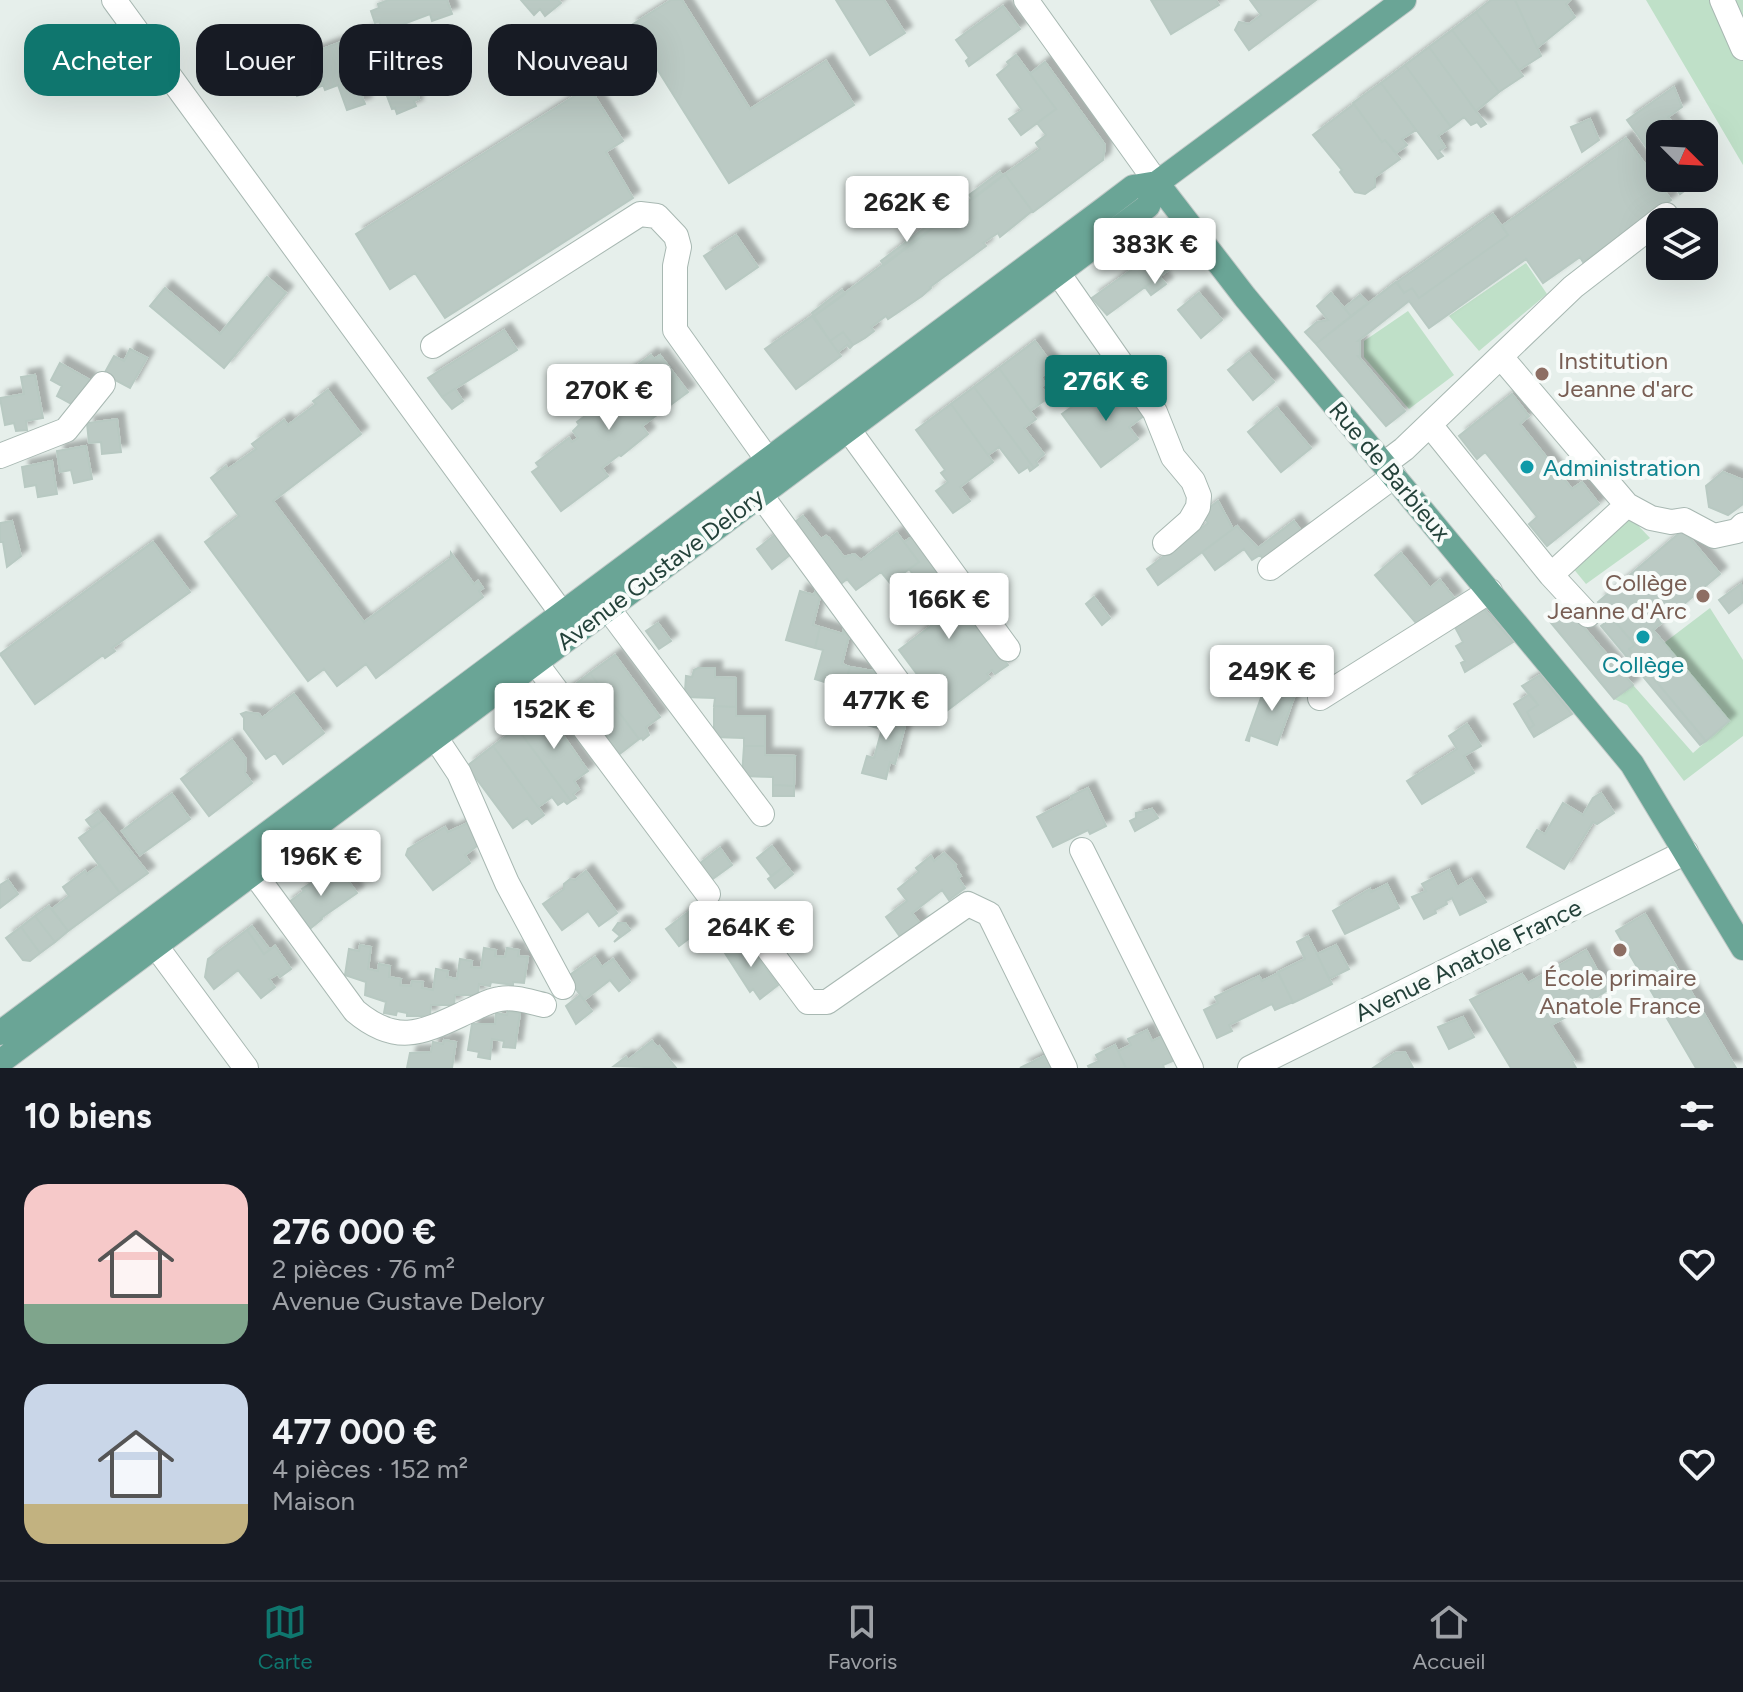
<!DOCTYPE html>
<html lang="fr">
<head>
<meta charset="utf-8">
<style>
  :root { --surface:#171b24; --page:#242831; --text:#f1f3f6; --muted:#9ea1a6; --line:#363941; --accent:#0f766e }
  body { margin:0; font-family:Figtree,sans-serif; background:var(--page); color:var(--text); height:100vh; display:flex; flex-direction:column; font-size:30px; white-space:nowrap }
  * { box-sizing:border-box; margin:0 }
  p { font-size:26px; color:var(--muted) }
  .icon { flex:none; width:44px; height:44px; fill:none; stroke:currentColor; stroke-width:2; stroke-linecap:round; stroke-linejoin:round }
  .map { position:relative; height:1068px; overflow:hidden }
  .details { display:flex; flex-direction:column; background:var(--surface); flex:1 }
  .details>* { flex:none }
  .hud { position:absolute; left:24px; top:24px; width:800px; height:72px; display:flex; gap:16px }
  .needle { width:52px; rotate:114deg }
  .controls { position:absolute; left:1646px; top:120px; display:grid; gap:16px }
  .controls a { display:grid; place-items:center; width:72px; height:72px; border-radius:16px; background:var(--surface); box-shadow:0 8px 32px #0002; font-size:40px }
  .price { position:absolute; translate:-50% -68px; padding:0 18px; border-radius:8px; background:#fff; color:#222; font-size:26px; line-height:52px; filter:drop-shadow(0 2px 4px #0008) }
  .price::after { content:''; position:absolute; left:50%; top:48px; width:24px; height:18px; margin-left:-12px; background:inherit; clip-path:polygon(0 0,100% 0,50% 100%) }
  .price.current { background:var(--accent); color:#fff }
  ul { padding:0; list-style:none }
  li { display:flex; align-items:center; gap:24px; height:200px; padding:0 24px }
  li span { display:grid; place-items:center; flex:none; width:224px; height:160px; border-radius:24px; color:#555 }
  li>.icon { margin-inline-start:auto }
  span .icon { width:96px; height:96px; fill:#fffc; stroke-width:1 }
  li b { font-size:34px }
  h2 { display:flex; justify-content:space-between; align-items:center; height:96px; padding:0 24px; font-size:34px }
  .chip { padding:0 28px; border-radius:24px; background:var(--surface); box-shadow:0 8px 32px #0002; font-size:28px; line-height:72px }
  .chip.current { background:var(--accent); color:#fff }
  .tab-bar { display:flex; justify-content:space-around; align-items:center; height:112px; border-top:2px solid var(--line); background:var(--surface); font-size:22px; color:var(--muted) }
  .tab-bar a { display:grid; justify-items:center; gap:4px }
  .tab-bar .current { color:var(--accent) }
  .map>svg:first-child { display:block }
  .green { fill:#bfe0c8 }
  .building { fill:#bbcac4; stroke:#b8c9c2; stroke-width:2; filter:url(#shadow) }
  .lines { fill:none; stroke-linecap:round; stroke-linejoin:round }
  .minor-casing { stroke:#a8b8b2; stroke-width:26 }
  .major-casing { stroke:#c2cac8; stroke-width:26 }
  .minor { stroke:#fff; stroke-width:24 }
  .major { stroke:#6aa596; stroke-width:24 }
  .education-dot { fill:#8d6e63; stroke:#f7fbf9; stroke-width:3 }
  .culture-dot { fill:#0f9aa8; stroke:#f7fbf9; stroke-width:3 }
  .labels { text-anchor:middle; dominant-baseline:central; stroke-width:8; stroke-linejoin:round; paint-order:stroke }
  .education-label { font-size:24px; fill:#785e54; stroke:#f7fbf9; text-anchor:start }
  .culture-label { font-size:24px; fill:#0d838f; stroke:#f7fbf9; text-anchor:start }
  .street-label { font-size:24px; fill:#24423a; stroke:#f7fbf9 }
</style>
</head>
<body>
<div class="map">
<svg width="1743" height="1068" viewBox="0 0 1743 1068">
  <defs>
    <filter id="shadow"><feDropShadow dx="7" dy="-7" stdDeviation="2" flood-color="#0004"/></filter>
  </defs>
  <rect width="100%" height="100%" fill="#e6efeb"/>
  <path class="green" d="M1646,0H1743V165Z
    M1526,263L1547,294L1479,351L1449,316Z
    M1408,311L1454,375L1409,409L1364,357V341Z
    M1631,518L1650,538L1586,584L1572,567Z
    M1710,608L1743,660V736L1684,781L1627,705L1614,699L1633,685L1693,753L1729,721L1664,643Z"/>
  <path class="building" d="M389,0H447L452,14L432,21L430,14L398,26L401,33L392,37L401,62L405,61L419,99L414,101L416,106L397,114L395,108L392,109L384,88L387,87L382,72L356,82L365,104L347,110L338,85L325,90L312,53L381,27L379,21L375,23L371,11L379,8L378,4Z
    M521,0H558L561,3L545,16L540,9L534,15Z
    M671,0H682L750,109L826,61L854,105L729,183L630,26Z
    M836,0H884L905,33L870,55Z
    M1151,0H1216L1219,5L1171,34Z
    M1250,0H1316L1249,50L1235,30L1239,22L1249,24L1261,15Z
    M1491,0H1515L1541,56L1519,70L1476,12Z
    M1515,0H1570L1566,4L1575,17L1537,48Z
    M1003,6L1020,29L969,66L966,61L969,58L956,40Z
    M1476,12L1523,76L1499,92L1452,30Z
    M1452,30L1499,92L1476,111L1429,47Z
    M1429,47L1476,111L1486,124L1481,127L1477,122L1471,125L1464,117L1451,127L1405,65Z
    M1016,55L1056,109L1021,135L1009,119L1022,110L997,75L1009,65L1007,62Z
    M1045,62L1105,145L1103,160L1033,212L1005,174L1040,149L1036,143L1046,135L1037,123L1056,109L1030,74Z
    M1405,65L1451,127L1438,136L1445,147L1439,151L1443,156L1438,159L1381,83Z
    M318,71L324,85L297,96L291,81Z
    M1381,83L1416,130L1402,139L1407,145L1396,153L1385,140L1382,142L1353,103Z
    M589,87L623,141L606,152L633,198L445,318L415,273L390,289L356,234Z
    M1674,87L1682,107L1668,117L1681,134H1660V166L1627,120Z
    M1354,104L1382,142L1385,140L1400,159L1375,177V187L1365,194L1355,192L1340,172L1342,170L1313,135Z
    M1590,119L1599,140L1582,152L1571,127Z
    M1626,138L1671,200L1583,262L1580,257L1543,283L1526,259L1429,328L1409,301L1358,341H1360V356H1358L1405,411L1386,426L1316,344L1396,282L1404,293L1412,288L1419,298L1508,235L1502,226Z
    M1000,172L1003,176L973,199L969,195Z
    M1005,174L1032,211L1000,237L998,233L983,243L986,246L930,287L931,288L922,296L888,319L886,316L871,327L874,331L865,338L853,345L843,332L830,341L814,316Z
    M1669,178H1702L1680,194Z
    M1493,214L1508,235L1419,298L1412,288L1404,293L1397,282Z
    M930,224L933,228L884,265L881,261Z
    M736,235L758,267L726,289L704,256Z
    M1175,239L1188,256L1145,287L1107,315L1092,298Z
    M267,277L286,293L224,368L150,306L165,288L220,334Z
    M1160,277L1166,284L1151,295L1145,287Z
    M842,290L845,294L814,316L812,313Z
    M1199,293L1222,320L1201,338L1178,310Z
    M1331,293L1351,316L1316,344L1305,332L1317,322L1328,320L1317,306Z
    M1360,295L1368,303L1351,316L1344,308Z
    M812,316L841,356L796,389L765,349Z
    M504,330L517,350L442,397L428,378Z
    M843,332L853,345L850,348L847,345L838,352L830,341Z
    M1035,341L1054,367L1041,377L1045,384L1041,387L1049,397L1030,411L999,368Z
    M130,349L147,358L130,388L104,374L114,356L124,361Z
    M1249,353L1274,382L1253,400L1228,370Z
    M651,355L654,359L660,355L688,392L642,426L648,434L621,456L619,455L602,468L608,476L561,511L532,472L539,467L536,463L569,438L572,442L578,438L573,431L579,425L577,422L610,397L613,400L618,396L613,389L620,385L617,381Z
    M60,363L90,380L75,406L57,396L62,386L51,380Z
    M999,368L1036,419L1024,428L1044,454L1036,461L1038,465L1034,468L974,387Z
    M35,375L43,418L26,421L27,430L16,431L14,423L5,425L0,398L24,394L21,377Z
    M974,387L1034,468L1030,471L1028,467L1019,473L999,447L988,455L951,404Z
    M455,389L463,401L452,409L442,397Z
    M1103,389L1106,390L1112,398L1124,389L1132,401L1138,397L1149,412L1129,427L1138,439L1101,467L1062,414L1090,394V391L1095,395Z
    M328,390L361,434L273,501L364,622L451,558V553L474,584L478,581L483,588L479,591L483,597L376,678L366,664L337,686L324,669L308,681L205,542L239,516L211,478L226,466L228,469L256,449L252,444L284,420L288,425L316,404L313,401Z
    M1512,394L1529,416L1520,424L1572,489L1582,482L1599,504L1547,546L1529,524L1537,517L1485,452L1477,459L1459,436Z
    M951,404L993,462L960,487L970,501L953,513L936,491L948,482L941,473L945,470L916,430Z
    M1277,408L1311,448L1281,472L1248,432Z
    M117,419L121,452L102,454L101,442L89,443L87,423Z
    M86,446L92,479L74,483L71,470L60,472L57,451Z
    M52,461L57,494L38,497L36,485L25,487L22,467Z
    M1723,472L1743,480V504L1728,515L1709,507L1706,486Z
    M1218,501L1233,529L1158,585L1147,569L1208,523L1201,514Z
    M803,516L821,539L826,536L829,538L844,557L854,554L861,560L897,533L919,562L890,583L881,572L856,590L847,579L837,587L791,525Z
    M12,521L21,556L7,567L3,542H0V523Z
    M1294,521L1305,536L1267,564L1260,555L1252,560L1244,549L1215,570L1202,552L1237,526L1258,548Z
    M1683,530L1720,574L1653,630L1729,721L1706,741L1629,649L1635,645L1612,618L1606,622L1602,616L1607,612L1598,602Z
    M776,534L791,554L772,569L757,549Z
    M913,536L1008,665L995,674L992,670L987,674L990,678L945,712L899,650L944,616L909,569L919,562L904,542Z
    M153,542L190,592L112,648L115,651L105,658L103,655L35,704L0,654Z
    M1401,553L1430,588L1440,580L1455,599L1416,623L1375,575Z
    M1741,584L1743,602L1729,613L1719,600Z
    M800,591L814,595L815,592L820,597L813,625L820,627L815,648L786,640Z
    M1094,597L1110,618L1102,625L1086,604Z
    M1563,603L1633,685L1614,699L1547,618Z
    M1484,609L1513,642L1465,672L1461,663L1465,661L1456,646L1463,642L1455,627Z
    M1612,618L1635,645L1629,649L1706,741L1700,745L1601,626Z
    M658,623L671,641L659,649L646,631Z
    M820,627L843,634V631L849,636L842,664L850,667L844,688L815,679L823,650L815,648Z
    M615,655L660,717L646,727L649,735L643,740L642,738L639,739L590,673Z
    M850,667L873,671L879,675L871,704L879,706L874,727L845,719L853,690L844,688Z
    M698,668H715V677L736,678V707L714,706L715,698L685,697L683,691H685L686,676L692,677L694,670Z
    M590,673L639,739L613,759L564,693Z
    M1540,675L1572,714L1534,737L1529,729L1534,725L1527,712L1538,705L1522,686Z
    M1267,681L1296,692L1277,745L1250,735L1249,741L1246,740Z
    M294,694L324,733L283,764L275,753L266,759L244,729V718L241,714L246,712L259,714L262,718Z
    M1530,694L1538,705L1527,712L1534,725L1529,729L1514,704Z
    M714,706L736,707V716H765V746H744V738L714,737Z
    M879,706L901,711L908,715L895,764L890,762L886,779L862,773L867,756L874,758L882,729L874,727Z
    M544,708L588,771L574,781L579,789L573,794L576,798L571,801L517,728Z
    M1467,724L1481,746L1464,756L1474,773L1422,804L1407,781L1457,749L1449,736Z
    M517,728L571,801L567,804L564,801L558,805L552,797L538,807L493,746Z
    M232,740L246,759L245,773L252,783L209,816L181,779Z
    M493,746L544,815L532,824L527,818L513,828L467,766Z
    M744,746H765V755L795,756L794,786L773,785V777L742,776Z
    M773,785L794,786V796H773Z
    M1088,788L1106,826L1090,834L1088,830L1053,847L1037,817L1072,799L1071,796Z
    M1601,793L1614,813L1597,824L1593,822L1564,869L1527,847L1537,830L1545,834L1563,803L1583,815L1593,798Z
    M172,794L190,819L140,855L122,831Z
    M1152,809L1158,818L1135,831L1130,821L1136,818V813Z
    M98,811L105,819L92,828L86,820Z
    M105,819L148,873L120,893L79,838Z
    M470,822L481,843L465,855L470,863L433,890L406,855L408,849L445,827L448,832Z
    M772,846L786,865L771,876L757,858Z
    M720,848L732,865L707,883L695,867Z
    M944,853L956,865L955,867L961,876L958,878L965,888L949,900L942,890L912,913L925,930L906,945L886,917L907,901L898,889L919,872L916,868L931,856L934,861Z
    M100,865L120,893L68,931L52,909L69,896L63,887L85,871L87,874Z
    M786,865L793,874L775,888L768,879Z
    M337,866L357,893L321,918L322,919L306,932L285,905L304,891L302,889Z
    M1449,870L1457,887L1471,879L1486,902L1460,915L1452,898L1446,901L1447,904L1435,910L1436,913L1424,919L1412,897L1426,891L1422,884Z
    M586,871L617,913L599,926L588,911L562,930L543,904L564,889V884L570,879L575,880Z
    M8,880L18,894L0,908V885Z
    M1387,884L1399,908L1345,934L1333,911L1370,889L1371,892Z
    M703,901L716,918L679,946L666,929Z
    M49,906L68,931L55,942L35,916Z
    M1645,914L1736,1068H1696L1616,931Z
    M35,916L55,942L40,953L21,927Z
    M618,923H625L630,930L614,942L620,936L613,930Z
    M252,926L270,950L264,954L247,930Z
    M21,927L40,953L30,961L23,960L6,938Z
    M247,930L264,954L275,946L291,969L280,977L278,974L269,979L275,987L261,998L238,970L214,989L205,977L208,959Z
    M1308,936L1332,984L1293,1003L1278,972L1305,959L1297,942Z
    M737,940L745,950L754,944L762,955L758,958L778,985L760,999L753,989L750,992L723,950Z
    M360,945L371,947L368,969L378,971L379,964L390,966L389,977L401,979L400,985L411,986L412,981L423,982L422,988L433,990L436,969L448,971L447,977L457,979L460,959L472,961L471,967L481,968L484,948L496,950L495,956L505,957L507,948L519,950L518,956L528,957L524,983L513,982V985L491,982L490,986L479,984L478,995H455L454,1005H431L430,1016H407V1013L397,1011L396,1015L384,1013L386,1002L365,995L366,982L345,975L349,949L359,951Z
    M1336,945L1349,969L1329,979L1317,954Z
    M1586,950L1608,990L1595,998L1596,1001L1551,1025L1574,1060L1572,1061L1576,1068H1511L1470,1000L1522,974L1528,983Z
    M595,957L602,967L613,959L630,982L619,991L610,980L584,1000L567,977Z
    M1278,973L1293,1002L1275,1010L1272,1004L1229,1025L1232,1031L1217,1038L1204,1010L1218,1003L1215,997L1259,976L1262,981Z
    M580,995L592,1011L576,1024L566,1006Z
    M508,1011L520,1013L515,1048L503,1047L504,1041L492,1039L490,1059L478,1057L479,1052L468,1050L472,1024H495L496,1013L507,1015Z
    M1463,1017L1474,1037L1449,1049L1438,1027Z
    M1147,1030L1152,1041L1163,1036L1175,1060L1163,1065L1164,1068H1126L1118,1051L1131,1045L1128,1039Z
    M444,1040L456,1042L452,1068H407L410,1053L431,1052L433,1042L443,1044Z
    M652,1041L657,1047L659,1046L676,1068L614,1066L626,1057L628,1060Z
    M1115,1045L1126,1068H1089L1088,1066L1099,1061L1096,1055Z
    M1405,1052L1413,1068H1373L1395,1053Z
    M1046,1055L1053,1068H1020Z"/>
  <g class="lines">
    <g class="minor-casing">
      <path id="minor" d="M114,0L574,630
        M1026,0L1157,183
        M1722,0L1743,48
        M1058,273L1155,412L1173,457L1193,481L1199,496L1198,507L1190,521L1165,543
        M433,346L640,214L657,216L676,236L679,247L675,266V330L767,459
        M1430,425L1551,575L1627,505L1501,357
        M848,429L1008,649
        M0,456L66,430L103,384
        M1384,464L1404,449L1573,287L1666,215
        M760,494L915,705
        M1627,505L1651,518L1671,522L1684,520L1714,536L1737,531L1743,525
        M1270,568L1394,476
        M1551,575L1588,615
        M607,607L762,814
        M535,662L708,894
        M1320,698L1490,591
        M435,737L459,773L507,883L563,987
        M1082,850L1191,1068
        M254,873L355,1011C399,1048 425,1031 471,1010C480,1006 490,1000 500,999C514,996 530,1002 544,1005
        M752,927L808,1002H827L968,904L989,914L1065,1068
        M144,930L246,1068
        M1250,1068L1686,852"/>
    </g>
    <g class="major-casing">
      <path id="major" d="M1157,183L1245,297L1632,764L1743,948
        M0,1033L1104,209L1133,187L1157,183L1404,0
        M0,1062L1148,206L1157,183"/>
    </g>
    <use href="#minor" class="minor"/>
    <use href="#major" class="major"/>
  </g>
  <g class="education-dot">
    <circle cx="1542" cy="374" r="8"/>
    <circle cx="1703" cy="596" r="8"/>
    <circle cx="1620" cy="950" r="8"/>
  </g>
  <g class="culture-dot">
    <circle cx="1527" cy="467" r="8"/>
    <circle cx="1643" cy="637" r="8"/>
  </g>
  <g class="labels">
    <g class="education-label">
      <text x="1558" y="360">Institution<tspan x="1558" dy="28">Jeanne d'arc</tspan></text>
      <text x="1687" y="582" text-anchor="end">Collège<tspan x="1687" dy="28">Jeanne d'Arc</tspan></text>
      <text x="1620" y="977" text-anchor="middle">École primaire<tspan x="1620" dy="28">Anatole France</tspan></text>
    </g>
    <g class="culture-label">
      <text x="1543" y="467">Administration</text>
      <text x="1643" y="664" text-anchor="middle">Collège</text>
    </g>
    <g class="street-label">
      <text transform="translate(1390 471) rotate(50)">Rue de Barbieux</text>
      <text transform="translate(660 569) rotate(-37)">Avenue Gustave Delory</text>
      <text transform="translate(1468 960) rotate(-26)">Avenue Anatole France</text>
    </g>
  </g>
</svg>
<div class="controls">
<a><svg class="needle" viewBox="-14 -14 28 28"><path d="M0-13l5 13h-10z" fill="#e53935"/><path d="M0 13l5-13h-10z" fill="#9ea1a6"/></svg></a>
<a><svg class="icon" aria-label="layers" viewBox="0 0 24 24"><path d="M12 4l9 5-9 5-9-5zM3 14l9 5 9-5"/></svg></a>
</div>
<b class="price" style="left:907px;top:244px">262K €</b>
<b class="price" style="left:1155px;top:286px">383K €</b>
<b class="price current" style="left:1106px;top:423px">276K €</b>
<b class="price" style="left:609px;top:432px">270K €</b>
<b class="price" style="left:949px;top:641px">166K €</b>
<b class="price" style="left:1272px;top:713px">249K €</b>
<b class="price" style="left:886px;top:742px">477K €</b>
<b class="price" style="left:554px;top:751px">152K €</b>
<b class="price" style="left:321px;top:898px">196K €</b>
<b class="price" style="left:751px;top:969px">264K €</b>
<div class="hud">
<a class="chip current">Acheter</a>
<a class="chip">Louer</a>
<a class="chip">Filtres</a>
<a class="chip">Nouveau</a>
</div>
</div>
<section class="details">
<h2>10 biens<svg class="icon" aria-label="filters" viewBox="0 0 24 24"><path d="M4 7h16M4 17h16"/><circle cx="9" cy="7" r="2"/><circle cx="15" cy="17" r="2"/></svg></h2>
<ul>
<li><span style="background:linear-gradient(#f6c9c9 75%,#7fa58c 0)"><svg class="icon" aria-label="home" viewBox="0 0 24 24"><path d="M3 11l9-7 9 7M6 9v11h12V9"/></svg></span><div><b>276 000 €</b><p>2 pièces · 76 m²</p><p>Avenue Gustave Delory</p></div><svg class="icon" aria-label="heart" viewBox="0 0 24 24"><path d="M12 20l-8-8c-3-5 5-10 8-4 3-6 11-1 8 4z"/></svg></li>
<li><span style="background:linear-gradient(#c9d6e8 75%,#c2b280 0)"><svg class="icon" aria-label="home" viewBox="0 0 24 24"><path d="M3 11l9-7 9 7M6 9v11h12V9"/></svg></span><div><b>477 000 €</b><p>4 pièces · 152 m²</p><p>Maison</p></div><svg class="icon" aria-label="heart" viewBox="0 0 24 24"><path d="M12 20l-8-8c-3-5 5-10 8-4 3-6 11-1 8 4z"/></svg></li>
</ul>
</section>
<nav class="tab-bar">
<a class="current"><svg class="icon" aria-label="map" viewBox="0 0 24 24"><path d="M3 6l6-2 6 2 6-2v14l-6 2-6-2-6 2zM9 4v14M15 6v14"/></svg>Carte</a>
<a><svg class="icon" aria-label="saved" viewBox="0 0 24 24"><path d="M7 4h10v16l-5-4-5 4z"/></svg>Favoris</a>
<a><svg class="icon" aria-label="home" viewBox="0 0 24 24"><path d="M3 11l9-7 9 7M6 9v11h12V9"/></svg>Accueil</a>
</nav>
</body>
</html>
